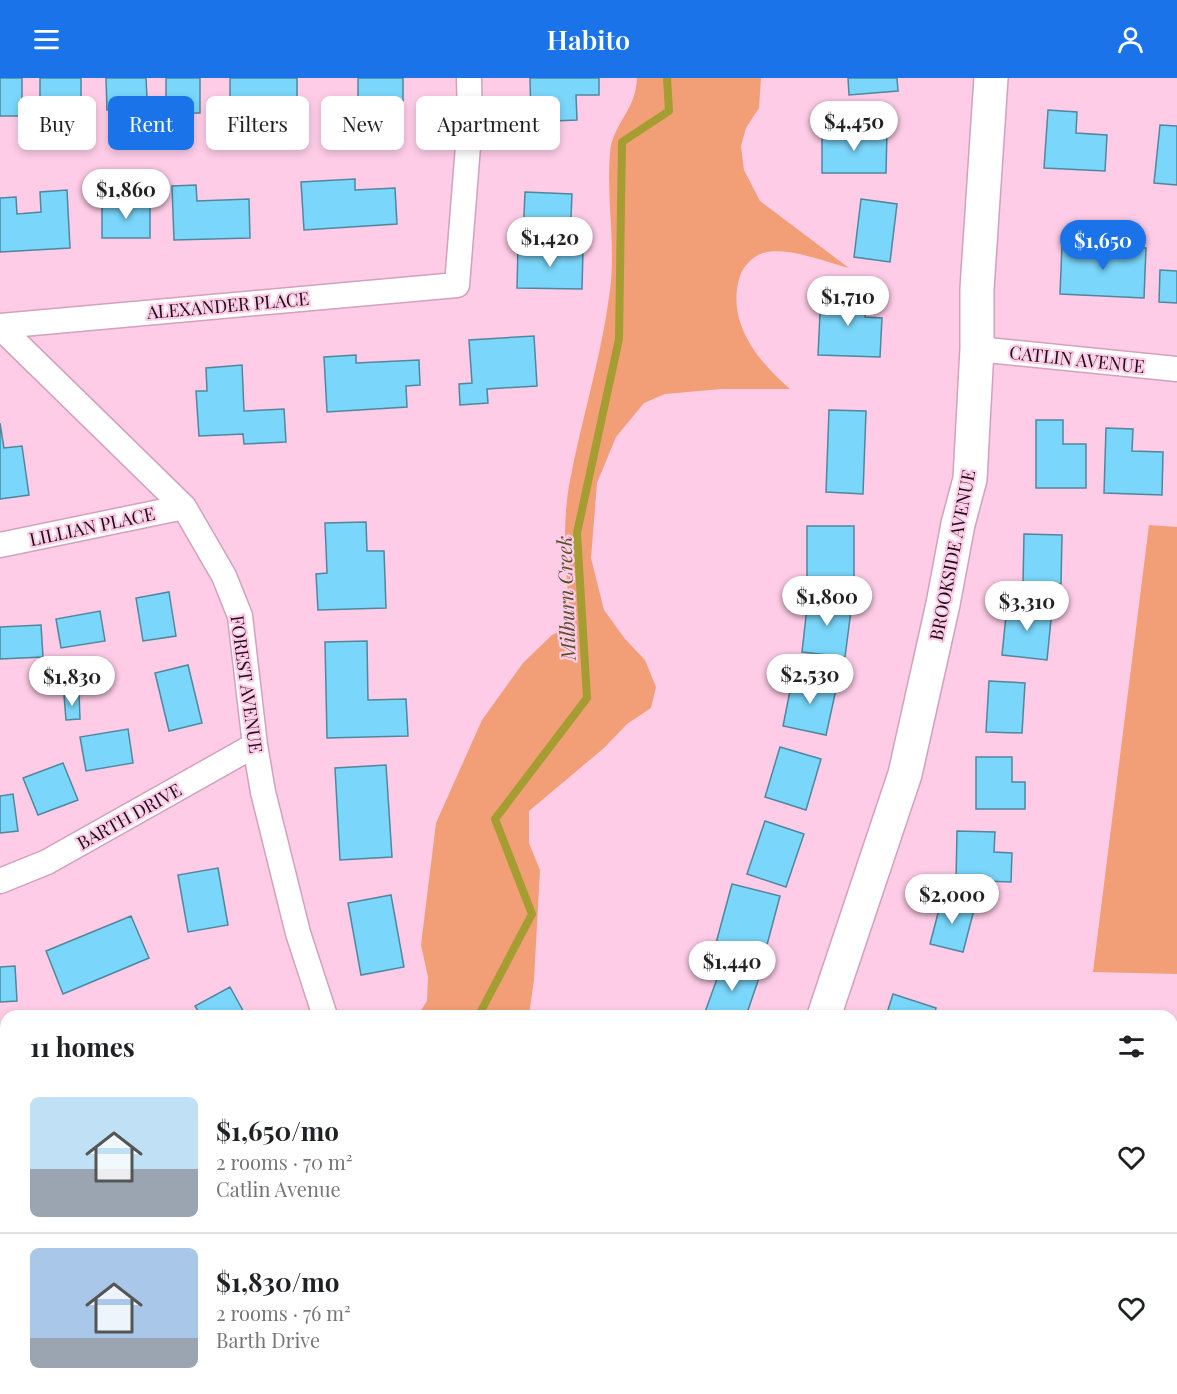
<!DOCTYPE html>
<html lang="en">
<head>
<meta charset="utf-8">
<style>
  :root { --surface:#fff; --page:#f6f6f6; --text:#202124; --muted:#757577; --line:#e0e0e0; --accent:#1a73e8 }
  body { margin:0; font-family:"Playfair Display",serif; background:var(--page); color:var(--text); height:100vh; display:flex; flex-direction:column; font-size:22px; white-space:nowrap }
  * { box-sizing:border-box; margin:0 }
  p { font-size:20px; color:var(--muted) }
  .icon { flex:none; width:33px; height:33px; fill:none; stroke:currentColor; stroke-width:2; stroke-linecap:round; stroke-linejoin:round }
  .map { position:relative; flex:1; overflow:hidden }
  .sheet { position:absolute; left:0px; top:932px; width:1178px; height:386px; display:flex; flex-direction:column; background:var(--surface); border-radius:18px 18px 0 0; box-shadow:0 3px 9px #0003 }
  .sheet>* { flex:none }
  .guide { position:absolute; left:18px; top:18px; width:600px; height:54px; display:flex; gap:12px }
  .price { position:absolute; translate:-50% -51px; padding:0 14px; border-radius:21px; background:#fff; color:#222; font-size:20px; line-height:39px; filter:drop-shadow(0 2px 3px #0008) }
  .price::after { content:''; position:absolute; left:50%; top:36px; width:18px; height:14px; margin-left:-9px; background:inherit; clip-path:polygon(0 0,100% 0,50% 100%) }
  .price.on { background:var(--accent); color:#fff }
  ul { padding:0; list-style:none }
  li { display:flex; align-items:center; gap:18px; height:150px; padding:0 30px }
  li+li { border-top:2px solid var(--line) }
  li span { display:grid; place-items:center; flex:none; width:168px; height:120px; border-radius:9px; color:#555 }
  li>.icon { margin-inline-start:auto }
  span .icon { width:72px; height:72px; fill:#fffc; stroke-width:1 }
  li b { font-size:26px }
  h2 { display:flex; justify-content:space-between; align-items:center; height:72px; padding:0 30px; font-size:26px }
  .pill { padding:0 21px; border-radius:9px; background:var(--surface); box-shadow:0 3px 9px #0003; font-size:21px; line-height:54px }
  .pill.on { background:var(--accent); color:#fff }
  header { display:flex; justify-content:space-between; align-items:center; height:78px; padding:0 30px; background:var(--accent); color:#fff; font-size:27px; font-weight:600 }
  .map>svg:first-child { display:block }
  .green { fill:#f29f78 }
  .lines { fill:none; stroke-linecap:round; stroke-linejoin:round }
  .stream { stroke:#a59d31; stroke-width:8 }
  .building { fill:#7ad6fa; stroke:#50879c; stroke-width:1.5 }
  .street-casing { stroke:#d2a1bb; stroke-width:27 }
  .secondary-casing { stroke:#d2a1bb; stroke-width:36 }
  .street { stroke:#fff; stroke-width:24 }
  .secondary { stroke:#fff; stroke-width:33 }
  .labels { text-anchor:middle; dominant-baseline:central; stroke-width:4.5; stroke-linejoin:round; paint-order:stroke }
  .street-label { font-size:18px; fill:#1d0c16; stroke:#fecce7 }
  .water-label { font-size:20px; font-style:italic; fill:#555227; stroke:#fecce7 }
</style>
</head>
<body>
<header><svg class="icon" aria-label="menu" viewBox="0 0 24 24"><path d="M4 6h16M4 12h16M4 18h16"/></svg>Habito<svg class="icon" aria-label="person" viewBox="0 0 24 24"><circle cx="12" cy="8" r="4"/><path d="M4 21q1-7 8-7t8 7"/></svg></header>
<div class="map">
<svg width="1177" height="1316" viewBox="0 0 1177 1316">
  <rect width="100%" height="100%" fill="#fecce7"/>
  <path class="green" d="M637,0H761L759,30L746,50L741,68L744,92L760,123L849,190C826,184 786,168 763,175C751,179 742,190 739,201C727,246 759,284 790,311H722L665,316L644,325L616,359L597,405L591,480L604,532L625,561L645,582L656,609L651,630L627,646L604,670L529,733V765L540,792L534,902L529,937H418L427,923L428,899L421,867L436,745L482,642L523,585L552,557L571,548C567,502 561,454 569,408C581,342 602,278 610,212C616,166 606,121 610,75C612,46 636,33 637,0Z
    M1149,447L1177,449V896L1093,894Z
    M207,1311H395L396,1316H206Z"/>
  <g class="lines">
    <path class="stream" d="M469,938L480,935L532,836L495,741L587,620L577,455L619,261L622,64L669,33L667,0
      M240,1316V1311"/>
  </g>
  <path class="building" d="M0,0H22V38H0Z
    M40,0H81V54H40Z
    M106,0H146L147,20L123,21L124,31L107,32Z
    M166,0H200V35H166Z
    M230,0H297V21H230Z
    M358,0H403V23H358Z
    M530,0H599V17H576L577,42L531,44Z
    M848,0H897L898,13L849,17Z
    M1048,32L1077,34L1076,55L1107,57L1105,93L1044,90Z
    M1160,47L1177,48V107L1154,105Z
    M822,53H887L886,95H822Z
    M355,101V112L395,110L397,146L304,152L301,104Z
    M196,107L197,123L249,121L250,160L174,162L172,108Z
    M67,112L70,170L0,174V120L16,119L17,136L41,134L40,114Z
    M525,114L572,116L570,162L523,160Z
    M861,121L897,126L890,184L854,179Z
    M102,123H150V160H102Z
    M1062,167L1146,170L1144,220L1060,216Z
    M518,169L583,171L582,211L517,210Z
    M1160,192L1177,193V225L1159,224Z
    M821,215L866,216L865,239L882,240L880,279L818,277Z
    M534,258L537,308L487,311L488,325L460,327L459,306L472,305L469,262Z
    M356,277V285L419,282L420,307L406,308L407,329L327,334L324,279Z
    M242,287L244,333L284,331L286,364L244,366L243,356L199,358L196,313H207L206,290Z
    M829,332L866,333L863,416L826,414Z
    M1036,342H1063V366H1086V410H1036Z
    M0,345L4,370L22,368L29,417L0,421Z
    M1106,350L1133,351L1132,373L1163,374L1162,417L1104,415Z
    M366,444L367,473H384L386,530L318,532L316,496L327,495L325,445Z
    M807,448H854V511H807Z
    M1024,456L1062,457L1061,506H1023Z
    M169,514L176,558L143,563L136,520Z
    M808,520L852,525L845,579L802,574Z
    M1007,527L1052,532L1047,582L1002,577Z
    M100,533L105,563L61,570L56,541Z
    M41,547L43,579L0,581V549Z
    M367,563L368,622L406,621L408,658L327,660L325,564Z
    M70,580L77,611L62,614L55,584Z
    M188,587L202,645L169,653L155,595Z
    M793,598L837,607L826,657L783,648Z
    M989,603L1025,605L1022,655L986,654Z
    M79,616L80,641L66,642L64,617Z
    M128,651L133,685L86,693L80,659Z
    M780,669L821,681L806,732L765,719Z
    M976,679H1012V704H1025V731H976Z
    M63,685L78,722L38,737L23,700Z
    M386,687L392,779L340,782L335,690Z
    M13,716L18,753L0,755V718Z
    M765,743L804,756L786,809L747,796Z
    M957,753L995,754L994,774L1012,775L1011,804L956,802Z
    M218,790L228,847L188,854L178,797Z
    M732,806L780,818L764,878L716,865Z
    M391,817L404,889L361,897L348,825Z
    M942,820L975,828L963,874L930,866Z
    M131,838L149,880L63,916L46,873Z
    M723,884L760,897L746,938L704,937Z
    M15,888L17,923L0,924V889Z
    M230,909L246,938H201L195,928Z
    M893,916L936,930L934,938H886Z
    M0,1015H6V1075H0Z
    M1172,1196L1177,1198V1274L1172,1273Z
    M465,1311H535L531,1316H461Z
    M796,1311H831L829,1316H794Z
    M926,1311H981L979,1316H925Z
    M1114,1311H1156L1154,1316H1112Z"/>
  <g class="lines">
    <g class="street-casing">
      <path id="street" d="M0,248L457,207L470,43L469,0
        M0,249L184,429L224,498L240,538L255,667L263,714L298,855L325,938
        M977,271L1177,291
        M0,467L184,429
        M0,803L47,784L255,667
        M1172,1132L1177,1130
        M0,1233L2,1137
        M682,1311L689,1316
        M1052,1316L1053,1311"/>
    </g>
    <g class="secondary-casing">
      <path id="secondary" d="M824,938L905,696L943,526L958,446L970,401L977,271V211L991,0
        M706,1316L708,1311"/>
    </g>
    <use href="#street" class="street"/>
    <use href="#secondary" class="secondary"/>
  </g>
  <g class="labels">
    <g class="street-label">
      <text transform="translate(228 227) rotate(-5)">ALEXANDER PLACE</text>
      <text transform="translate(1077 281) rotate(6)">CATLIN AVENUE</text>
      <text transform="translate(92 448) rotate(-12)">LILLIAN PLACE</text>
      <text transform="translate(952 477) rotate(-79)">BROOKSIDE AVENUE</text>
      <text transform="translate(247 606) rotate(82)">FOREST AVENUE</text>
      <text transform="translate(129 738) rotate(-29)">BARTH DRIVE</text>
    </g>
    <g class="water-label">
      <text transform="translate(565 520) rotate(-92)">Milburn Creek</text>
    </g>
  </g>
</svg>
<b class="price" style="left:854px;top:74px">$4,450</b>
<b class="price" style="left:126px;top:142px">$1,860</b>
<b class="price" style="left:550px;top:190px">$1,420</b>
<b class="price on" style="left:1103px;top:193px">$1,650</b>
<b class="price" style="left:848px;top:249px">$1,710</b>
<b class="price" style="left:827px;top:549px">$1,800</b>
<b class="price" style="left:1027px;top:554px">$3,310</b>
<b class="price" style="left:810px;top:627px">$2,530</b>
<b class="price" style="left:72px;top:629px">$1,830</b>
<b class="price" style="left:952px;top:847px">$2,000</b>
<b class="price" style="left:732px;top:914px">$1,440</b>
<div class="guide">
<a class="pill">Buy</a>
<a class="pill on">Rent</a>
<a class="pill">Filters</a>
<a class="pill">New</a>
<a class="pill">Apartment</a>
</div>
<section class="sheet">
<h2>11 homes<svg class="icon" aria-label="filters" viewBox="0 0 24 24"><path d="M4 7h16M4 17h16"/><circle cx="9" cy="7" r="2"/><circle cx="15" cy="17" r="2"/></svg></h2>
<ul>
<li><span style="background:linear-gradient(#bfe0f5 60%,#9aa5b1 0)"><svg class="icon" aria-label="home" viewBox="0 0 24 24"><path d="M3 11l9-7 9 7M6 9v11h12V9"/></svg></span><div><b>$1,650/mo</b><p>2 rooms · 70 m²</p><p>Catlin Avenue</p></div><svg class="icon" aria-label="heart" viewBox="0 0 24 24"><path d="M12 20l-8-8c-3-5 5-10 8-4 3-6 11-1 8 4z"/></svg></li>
<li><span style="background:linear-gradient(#a9c7e8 75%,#9aa5b1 0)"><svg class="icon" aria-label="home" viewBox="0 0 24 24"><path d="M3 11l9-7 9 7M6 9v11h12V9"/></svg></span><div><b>$1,830/mo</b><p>2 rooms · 76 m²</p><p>Barth Drive</p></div><svg class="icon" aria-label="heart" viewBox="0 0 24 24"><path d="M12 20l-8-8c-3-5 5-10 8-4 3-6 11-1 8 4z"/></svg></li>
</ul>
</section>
</div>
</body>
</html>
